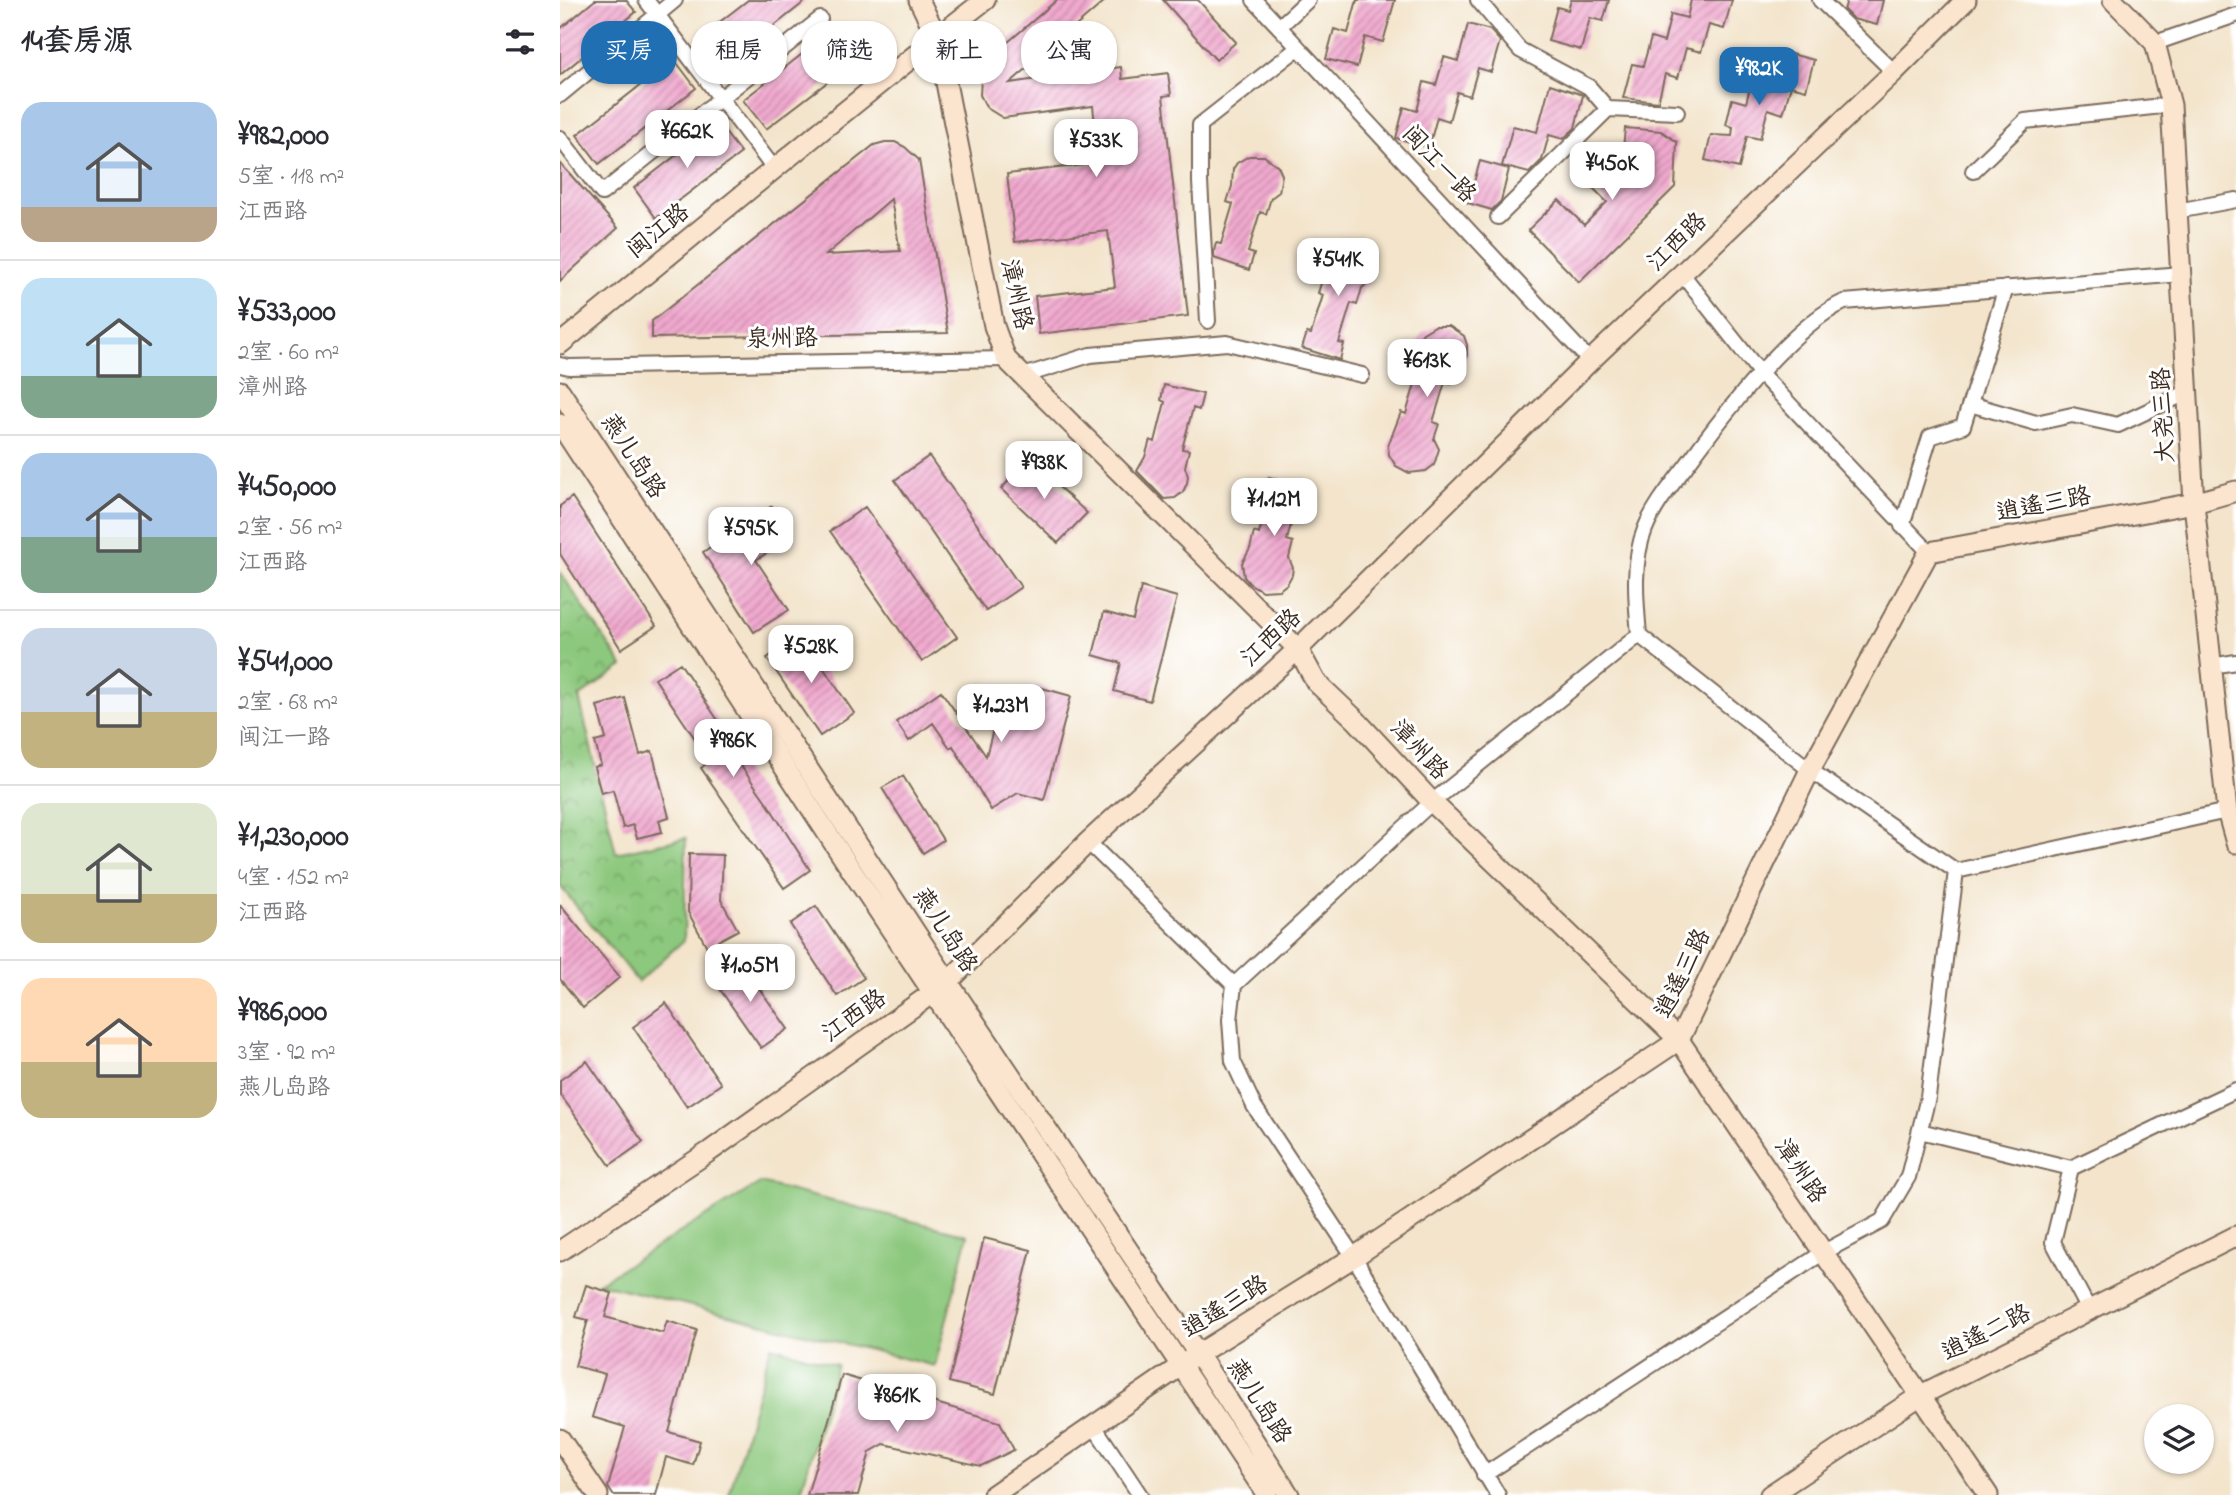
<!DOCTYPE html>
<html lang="zh">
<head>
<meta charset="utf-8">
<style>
  :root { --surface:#fff; --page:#f2f2f3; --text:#2b2b33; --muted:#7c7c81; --line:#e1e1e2; --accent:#1f6fb2 }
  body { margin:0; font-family:"Indie Flower","LXGW WenKai TC",sans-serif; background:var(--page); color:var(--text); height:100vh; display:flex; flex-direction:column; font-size:26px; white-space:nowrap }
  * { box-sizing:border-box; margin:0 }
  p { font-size:23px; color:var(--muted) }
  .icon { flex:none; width:38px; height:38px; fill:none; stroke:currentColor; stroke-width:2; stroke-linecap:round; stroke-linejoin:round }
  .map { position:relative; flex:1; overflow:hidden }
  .drawer { display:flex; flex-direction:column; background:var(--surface); width:560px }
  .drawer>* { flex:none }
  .banner { position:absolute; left:21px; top:21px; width:665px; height:63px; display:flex; gap:14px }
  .fabs { position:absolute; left:1584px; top:1404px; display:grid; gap:14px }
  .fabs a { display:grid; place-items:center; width:70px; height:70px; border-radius:50%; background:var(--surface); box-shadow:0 2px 5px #0004; font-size:35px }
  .price { position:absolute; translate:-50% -60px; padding:0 16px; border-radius:14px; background:#fff; color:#222; font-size:23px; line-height:46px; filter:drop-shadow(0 2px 4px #0008) }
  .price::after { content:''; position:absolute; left:50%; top:42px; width:21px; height:16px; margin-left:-10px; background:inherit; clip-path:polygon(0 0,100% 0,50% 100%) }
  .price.active { background:var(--accent); color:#fff }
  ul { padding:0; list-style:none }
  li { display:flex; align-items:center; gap:21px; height:175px; padding:0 21px }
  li+li { border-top:2px solid var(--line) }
  li span { display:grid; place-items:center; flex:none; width:196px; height:140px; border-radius:21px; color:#555 }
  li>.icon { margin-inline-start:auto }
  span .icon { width:84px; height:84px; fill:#fffc; stroke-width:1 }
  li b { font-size:30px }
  h2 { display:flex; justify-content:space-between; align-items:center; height:84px; padding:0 21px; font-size:30px }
  .chip { padding:0 24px; border-radius:28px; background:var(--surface); box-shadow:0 2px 5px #0004; font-size:24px; line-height:63px }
  .chip.active { background:var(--accent); color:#fff }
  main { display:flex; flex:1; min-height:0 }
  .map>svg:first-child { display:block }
  .park { fill:url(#park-crowns); stroke:#64794e; stroke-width:2 }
  .garden { fill:#8cc87d; stroke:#64794e; stroke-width:2 }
  .building { fill:url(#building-hatch); fill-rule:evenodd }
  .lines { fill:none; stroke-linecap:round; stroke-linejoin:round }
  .street-casing { stroke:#7b6b5b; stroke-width:18 }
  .secondary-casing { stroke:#7b6b5b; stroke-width:23 }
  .street { stroke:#fff; stroke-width:14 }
  .secondary { stroke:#fce5cf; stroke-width:19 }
  .labels { text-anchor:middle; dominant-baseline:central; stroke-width:6; stroke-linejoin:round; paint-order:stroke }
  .street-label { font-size:24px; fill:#3b2a1e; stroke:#fff }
</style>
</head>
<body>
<main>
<section class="drawer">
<h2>14套房源<svg class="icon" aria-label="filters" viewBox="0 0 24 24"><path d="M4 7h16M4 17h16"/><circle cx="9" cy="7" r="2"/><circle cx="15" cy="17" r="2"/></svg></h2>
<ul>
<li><span style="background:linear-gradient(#a9c7e8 75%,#b9a48a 0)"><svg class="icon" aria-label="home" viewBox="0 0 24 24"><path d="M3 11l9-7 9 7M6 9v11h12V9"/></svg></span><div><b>¥982,000</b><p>5室 · 118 m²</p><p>江西路</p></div></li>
<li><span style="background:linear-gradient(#bfe0f5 70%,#7fa58c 0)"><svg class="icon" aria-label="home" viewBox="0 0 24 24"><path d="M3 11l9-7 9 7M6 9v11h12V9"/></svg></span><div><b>¥533,000</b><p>2室 · 60 m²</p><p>漳州路</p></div></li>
<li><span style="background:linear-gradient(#a9c7e8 60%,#7fa58c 0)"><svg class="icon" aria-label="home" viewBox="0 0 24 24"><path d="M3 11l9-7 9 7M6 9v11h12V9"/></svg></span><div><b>¥450,000</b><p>2室 · 56 m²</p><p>江西路</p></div></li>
<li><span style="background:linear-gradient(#c9d6e8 60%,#c2b280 0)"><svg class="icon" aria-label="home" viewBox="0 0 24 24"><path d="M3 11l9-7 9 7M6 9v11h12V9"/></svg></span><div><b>¥541,000</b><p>2室 · 68 m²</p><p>闽江一路</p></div></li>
<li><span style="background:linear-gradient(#dfe7d0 65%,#c2b280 0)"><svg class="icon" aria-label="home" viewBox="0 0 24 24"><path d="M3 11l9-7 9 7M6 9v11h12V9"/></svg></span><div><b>¥1,230,000</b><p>4室 · 152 m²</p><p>江西路</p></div></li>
<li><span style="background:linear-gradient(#ffd9b3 60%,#c2b280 0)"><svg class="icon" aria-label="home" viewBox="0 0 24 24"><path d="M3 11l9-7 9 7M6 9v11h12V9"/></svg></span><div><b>¥986,000</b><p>3室 · 92 m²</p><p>燕儿岛路</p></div></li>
</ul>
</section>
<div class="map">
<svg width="1676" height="1495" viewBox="0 0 1676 1495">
  <defs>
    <pattern id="park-crowns" width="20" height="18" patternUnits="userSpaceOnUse" patternTransform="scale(1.75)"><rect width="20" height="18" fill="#8cc87d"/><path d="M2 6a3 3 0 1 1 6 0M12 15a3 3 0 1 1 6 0" fill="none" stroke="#74a366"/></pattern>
    <pattern id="building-hatch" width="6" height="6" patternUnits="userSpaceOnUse" patternTransform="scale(1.75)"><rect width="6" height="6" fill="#f1a9cf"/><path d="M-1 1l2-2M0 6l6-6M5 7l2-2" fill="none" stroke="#c48aa7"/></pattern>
  </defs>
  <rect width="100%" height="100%" fill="#fff"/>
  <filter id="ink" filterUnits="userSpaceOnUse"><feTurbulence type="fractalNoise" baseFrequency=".0143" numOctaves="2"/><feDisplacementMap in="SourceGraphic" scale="14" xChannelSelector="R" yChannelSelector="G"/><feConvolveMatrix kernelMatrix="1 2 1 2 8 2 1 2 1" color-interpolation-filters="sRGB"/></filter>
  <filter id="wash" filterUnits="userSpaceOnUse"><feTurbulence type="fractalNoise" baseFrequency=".00686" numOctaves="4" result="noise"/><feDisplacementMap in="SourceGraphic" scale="28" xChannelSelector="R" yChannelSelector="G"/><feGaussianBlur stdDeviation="1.57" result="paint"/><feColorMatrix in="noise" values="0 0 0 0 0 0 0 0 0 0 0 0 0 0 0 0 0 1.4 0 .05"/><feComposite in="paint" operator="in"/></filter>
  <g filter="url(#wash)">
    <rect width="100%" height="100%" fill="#f3e4cb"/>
    <path class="park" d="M0,572L63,666L19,697L56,853L126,838L124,940L78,982L0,886Z"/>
    <path class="garden" d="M200,1183L408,1235L375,1366L38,1283Z
      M211,1346L277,1365L240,1495H169Z"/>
    <g id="blocks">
      <path class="building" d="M35,0H66L76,12L0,75V29Z
        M188,0H247L162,67L139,38Z
        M497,0H546L450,83L561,67L562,79L608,73L611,95L603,96L628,316L479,334L475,296L555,287L548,231L455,242L447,174L539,163L533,106L443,118L427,108L420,95L421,79L433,55Z
        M603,0H638L676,42L656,60Z
        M797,0H835L823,42L805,37L797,67L766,59L774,29L788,33Z
        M1011,0H1049L1043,21L1030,18L1021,50L988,41L997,7L1008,10Z
        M1131,0H1172L1164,29L1149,25L1141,52L1126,48L1118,78L1105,74L1098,102L1063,98L1072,64L1083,66L1091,38L1104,42L1111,14L1127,18Z
        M1287,0H1323L1317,25L1293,19L1284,10Z
        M908,24L930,30L940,41L931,72L918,68L910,96L897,92L889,121L877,117L869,147L836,138L844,107L857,111L864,82L876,85L884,57L898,61Z
        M268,34L291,64L206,129L183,100Z
        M1216,50L1254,60L1246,90L1231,86L1223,114L1208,109L1200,139L1187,136L1179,168L1145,160L1151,135L1172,136L1173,127L1166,125L1172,99L1186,103L1193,75L1208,80Z
        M114,59L136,88L39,164L17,135Z
        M990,84L1023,95L1015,128L1003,139L989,135L982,160L969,173L942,166L953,126L977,132Z
        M158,123L181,153L96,218L74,188Z
        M1065,128L1101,131L1117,142L1115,187L1019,282L968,230L999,200L1024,225L1047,202L1030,185L1040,175L1031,166L1045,153L1061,170Z
        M325,142H335L345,147L359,160L388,333L92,338V321L314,145ZM331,199L340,251L266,255Z
        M689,156H704L718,166L722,175L719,192L711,198L706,214L700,212L688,252L694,254L689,270L654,258V251L656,243L661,244L673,204L667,202L672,186L673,169L677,163Z
        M920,161L949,169L941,201L932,210L908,203Z
        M0,163L58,228L0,281Z
        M780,247H795L809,256L813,266L812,276L809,282L802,288L797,305L791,303L779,343L784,344L780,360L742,348L747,333L751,334L763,295L758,293L763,277V260L768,253Z
        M875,326H889L904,336L907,345V355L904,362L896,368L891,384L885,382L873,422L879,424L874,439L879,449L874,465L866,471L849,473L836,466L829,455L828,446L841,412L846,414L858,374L852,373L857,356L858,340L863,333Z
        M604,385L643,394L639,410L633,408L622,449L629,450L625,467L628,476L627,483L623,492L615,498L604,499L577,471L585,457L590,440L595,442L605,402L601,400Z
        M369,456L461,587L426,611L335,480Z
        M469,459L527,513L498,543L441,489Z
        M709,477L747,486L743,502L737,500L727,540L733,542L729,558L733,568L732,575L727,584L719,590L702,591L689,583L684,577L682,563L690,549L694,532L699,534L709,493L705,492Z
        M12,497L96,626L61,649L0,554V506Z
        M212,506L232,537L196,560L229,610L194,632L143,552Z
        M305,507L397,637L362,662L270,531Z
        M581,587L617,597L590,701L554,691L561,663L533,655L544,612L573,620Z
        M241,635L294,713L260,736L207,658Z
        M120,663L163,728L157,732L207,803L250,870L224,888L141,768L150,761L95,679Z
        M475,686L511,696L484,800L458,793L431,810L393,746L390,748L373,723L349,741L336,722L381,691L426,756L438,711L466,719Z
        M65,698L80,755L92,751L109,817L99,820L102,832L77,838L73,825L63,828L53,790L41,793L34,767L41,765L35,742L46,739L37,706Z
        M343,776L383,840L363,853L322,788Z
        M129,854L163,855L161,900L178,930L147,947L128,912Z
        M0,905L60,977L23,1008L0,979Z
        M256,906L304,978L277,996L230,924Z
        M179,960L228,1029L201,1048L152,978Z
        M106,1003L161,1084L127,1107L73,1027Z
        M27,1061L83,1142L50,1165L0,1094V1080Z
        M424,1238L471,1250L435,1394L389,1382Z
        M26,1285L52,1293L45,1317L103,1333L107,1321L137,1330L109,1432L140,1441L133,1465L106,1457L96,1495H53L48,1487L65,1427L32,1417L45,1374L15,1366L28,1320L16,1317Z
        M282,1375L440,1422L454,1450L421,1466L324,1444L310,1452L298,1495H247Z"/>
    </g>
  </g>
  <g filter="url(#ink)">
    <use href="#blocks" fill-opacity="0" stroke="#7b6b5b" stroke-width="2"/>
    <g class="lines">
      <g class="street-casing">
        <path id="street" d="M86,0L215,170
          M694,0L1030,361
          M918,0L960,50L1029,87L1048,109L1117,112
          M1260,0L1334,72
          M719,27L748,0
          M1595,43L1676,15
          M0,95L115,0
          M0,138L42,193L260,19
          M1413,171L1465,121L1611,105
          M1617,211L1676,200
          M938,217L1048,109
          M1122,274L1201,374L1369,552
          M1621,274L1284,302C1231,326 1161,418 1126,466C1111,486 1094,506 1085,529C1072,561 1076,601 1079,635L1250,770L1396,871L1667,811
          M648,321L640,182V125L738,48
          M0,365L9,367L446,359
          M463,376L530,355L667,343L802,375
          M1410,404L1476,423L1512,415L1558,425L1628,392
          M1342,526L1370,437L1403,426L1446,288
          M1652,666L1676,662
          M528,842L674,985
          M1360,1131L1511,1168L1676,1090
          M1511,1168L1493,1242L1529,1310
          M534,1426L580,1495
          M924,1475L1264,1252L1322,1221L1348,1177L1368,1097L1396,871
          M938,1495L794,1257L694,1106L673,1061L670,1020L674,985L872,802L1079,635"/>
      </g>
      <g class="secondary-casing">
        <path id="secondary" d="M359,0L377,37L434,326L446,359L738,649L756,682L796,720L872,802L1119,1040L1428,1495
          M1553,0L1595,43L1611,105L1634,503L1667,811L1676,843
          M0,344C142,229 281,112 425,0
          M0,391L388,982L638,1354L729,1495
          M0,424L290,868L707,1495
          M0,1251L150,1151L388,982L528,842L738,649L1030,361L1334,72L1406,0
          M0,1439L38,1495
          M433,1495L638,1354L794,1257L1119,1040L1250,770L1369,552L1634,503L1676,491
          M1210,1495L1361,1395L1676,1236"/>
      </g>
      <use href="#street" class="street"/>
      <use href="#secondary" class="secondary"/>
    </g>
  </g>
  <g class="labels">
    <g class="street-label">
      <text transform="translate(878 165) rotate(47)">闽江一路</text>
      <text transform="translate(99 232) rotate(-39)">闽江路</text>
      <text transform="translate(1118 243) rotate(-44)">江西路</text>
      <text transform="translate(455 295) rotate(77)">漳州路</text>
      <text transform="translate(222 340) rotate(-1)">泉州路</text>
      <text transform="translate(1605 415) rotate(-93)">大尧三路</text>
      <text transform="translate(72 457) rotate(57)">燕儿岛路</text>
      <text transform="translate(1484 506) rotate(-11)">逍遥三路</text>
      <text transform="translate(712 639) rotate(-43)">江西路</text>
      <text transform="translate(858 751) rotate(47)">漳州路</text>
      <text transform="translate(384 931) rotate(57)">燕儿岛路</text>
      <text transform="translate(1124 974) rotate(-64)">逍遥三路</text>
      <text transform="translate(295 1017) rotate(-35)">江西路</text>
      <text transform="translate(1239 1172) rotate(56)">漳州路</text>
      <text transform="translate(666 1308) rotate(-32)">逍遥三路</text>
      <text transform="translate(1427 1334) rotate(-27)">逍遥二路</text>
      <text transform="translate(698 1402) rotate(57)">燕儿岛路</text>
    </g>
  </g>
</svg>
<div class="fabs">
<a><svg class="icon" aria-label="layers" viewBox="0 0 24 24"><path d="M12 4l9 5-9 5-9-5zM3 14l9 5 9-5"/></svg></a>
</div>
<b class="price active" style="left:1199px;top:107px">¥982K</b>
<b class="price" style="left:127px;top:170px">¥662K</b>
<b class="price" style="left:536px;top:179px">¥533K</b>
<b class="price" style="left:1052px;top:202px">¥450K</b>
<b class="price" style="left:778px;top:298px">¥541K</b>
<b class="price" style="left:867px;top:399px">¥613K</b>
<b class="price" style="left:484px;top:501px">¥938K</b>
<b class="price" style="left:714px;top:538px">¥1.12M</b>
<b class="price" style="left:191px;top:567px">¥595K</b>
<b class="price" style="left:251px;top:685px">¥528K</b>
<b class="price" style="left:441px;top:744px">¥1.23M</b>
<b class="price" style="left:173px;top:779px">¥986K</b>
<b class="price" style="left:190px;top:1004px">¥1.05M</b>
<b class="price" style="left:337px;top:1434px">¥861K</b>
<div class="banner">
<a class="chip active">买房</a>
<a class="chip">租房</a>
<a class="chip">筛选</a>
<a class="chip">新上</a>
<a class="chip">公寓</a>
</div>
</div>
</main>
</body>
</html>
